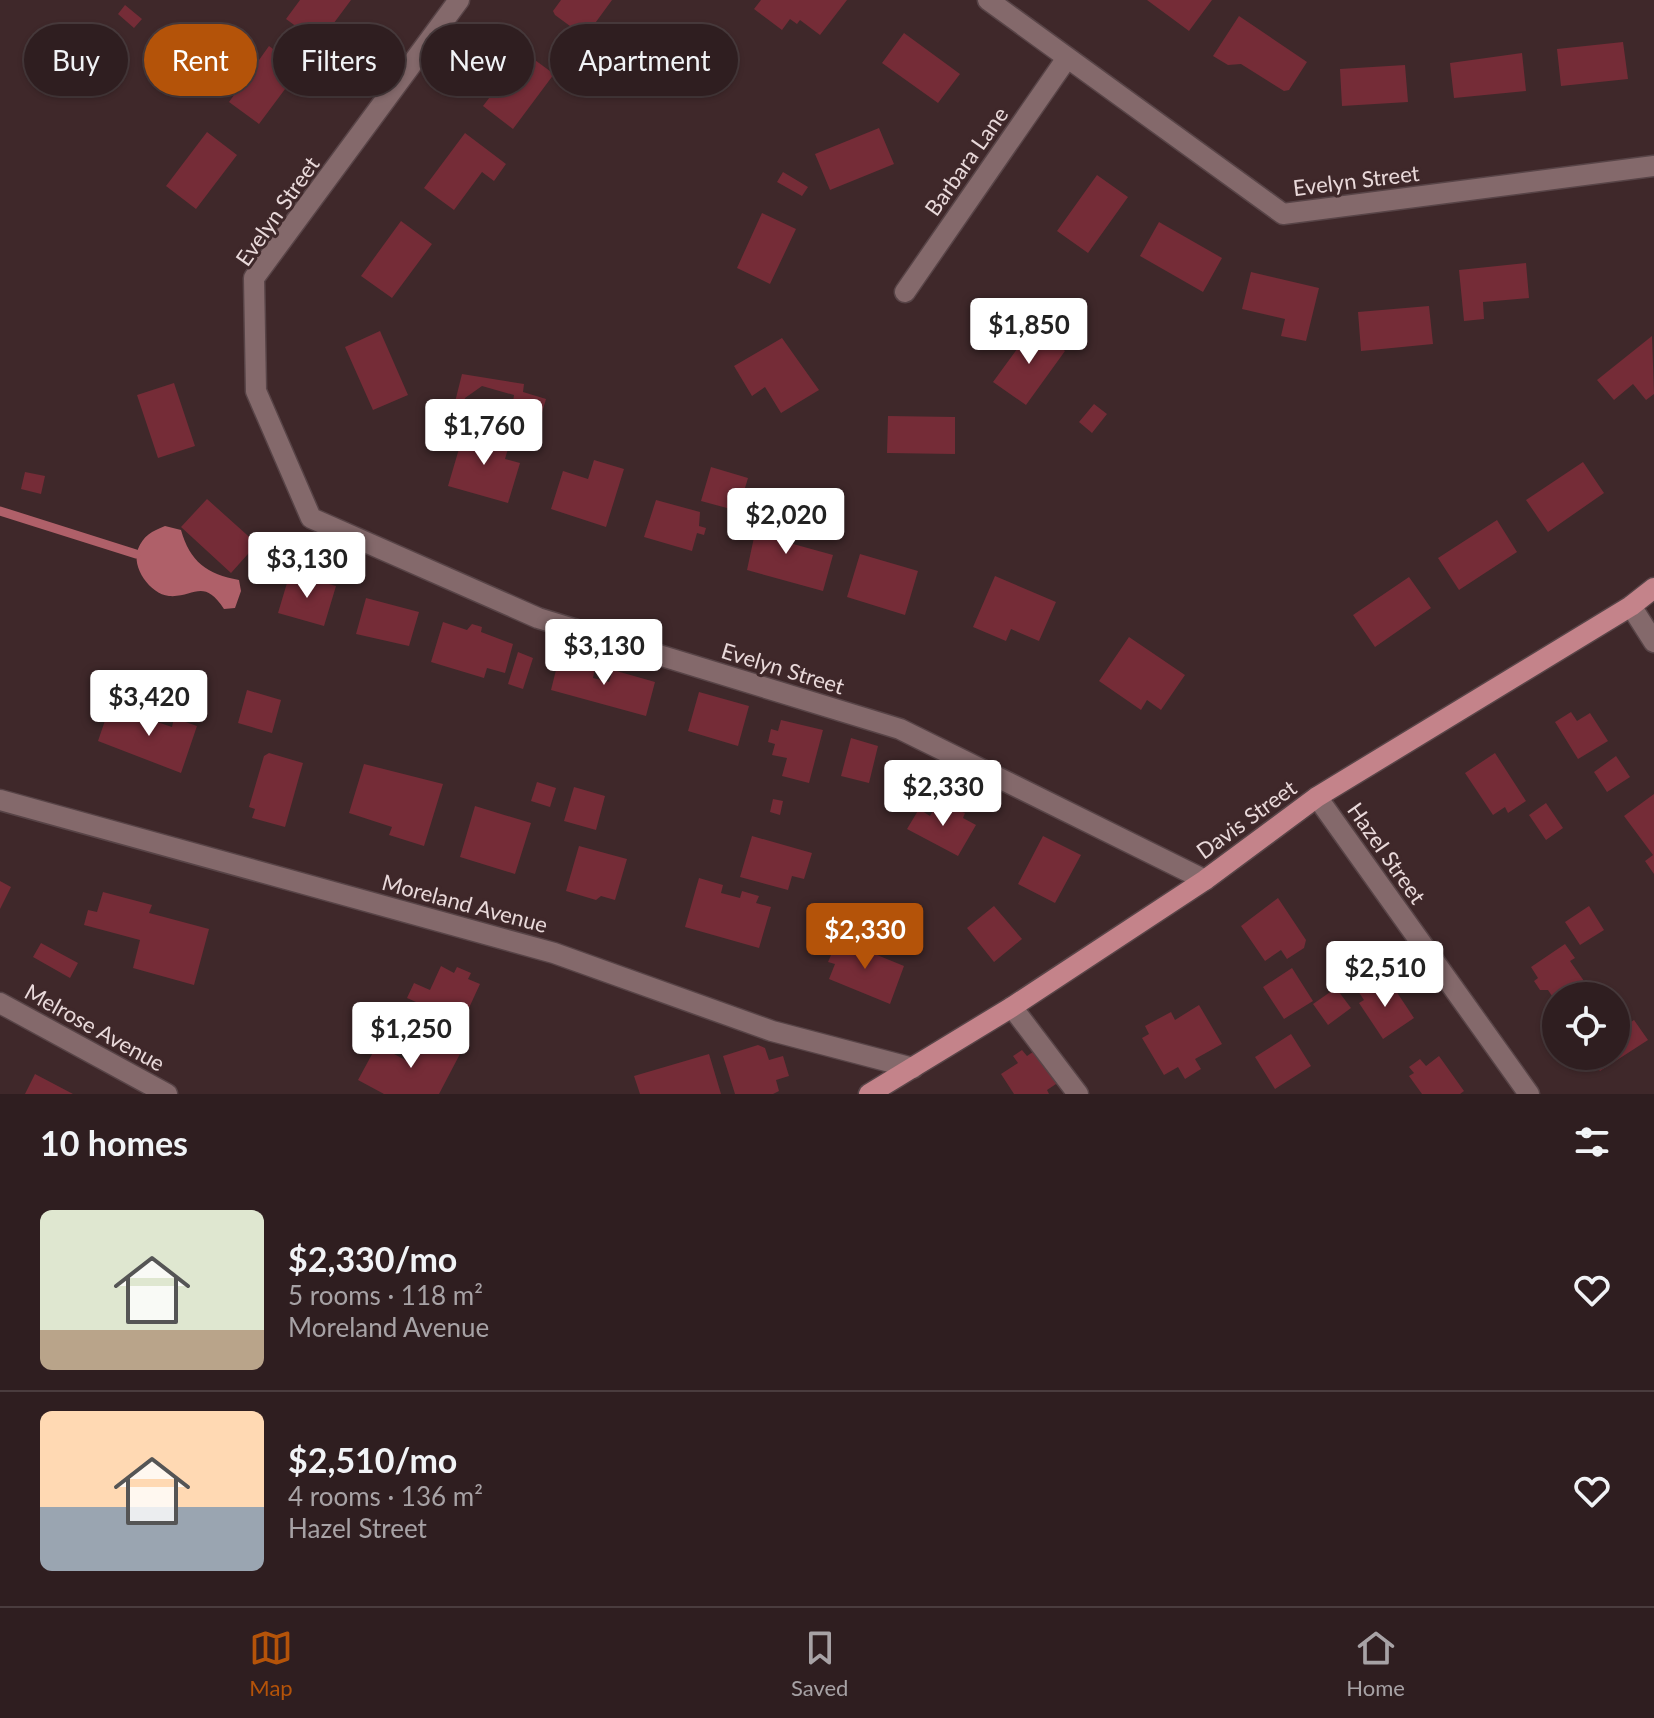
<!DOCTYPE html>
<html lang="en">
<head>
<meta charset="utf-8">
<style>
  :root { --surface:#2f1e20; --page:#3b2b2d; --text:#f1f3f6; --muted:#a7a2a5; --line:#4a3c3e; --accent:#b45309 }
  body { margin:0; font-family:Lato,sans-serif; background:var(--page); color:var(--text); height:100vh; display:flex; flex-direction:column; font-size:30px; white-space:nowrap }
  * { box-sizing:border-box; margin:0 }
  p { font-size:26px; color:var(--muted) }
  .icon { flex:none; width:44px; height:44px; fill:none; stroke:currentColor; stroke-width:2; stroke-linecap:round; stroke-linejoin:round }
  .map { position:relative; height:1094px; overflow:hidden }
  .drawer { display:flex; flex-direction:column; background:var(--surface); flex:1 }
  .drawer>* { flex:none }
  .top-card { position:absolute; left:24px; top:24px; width:800px; height:72px; display:flex; gap:16px }
  .buttons { position:absolute; left:1542px; top:982px; display:grid; gap:16px }
  .buttons a { display:grid; place-items:center; width:88px; height:88px; border-radius:50%; background:var(--surface); box-shadow:0 2px 6px #0004,0 0 0 2px var(--line); font-size:40px }
  .price { position:absolute; translate:-50% -68px; padding:0 18px; border-radius:8px; background:#fff; color:#222; font-size:26px; line-height:52px; filter:drop-shadow(0 2px 4px #0008) }
  .price::after { content:''; position:absolute; left:50%; top:48px; width:24px; height:18px; margin-left:-12px; background:inherit; clip-path:polygon(0 0,100% 0,50% 100%) }
  .price.current { background:var(--accent); color:#fff }
  ul { padding:0; list-style:none }
  li { display:flex; align-items:center; gap:24px; height:200px; padding:0 40px }
  li+li { border-top:2px solid var(--line) }
  li span { display:grid; place-items:center; flex:none; width:224px; height:160px; border-radius:12px; color:#555 }
  li>.icon { margin-inline-start:auto }
  span .icon { width:96px; height:96px; fill:#fffc; stroke-width:1 }
  li b { font-size:34px }
  h2 { display:flex; justify-content:space-between; align-items:center; height:96px; padding:0 40px; font-size:34px }
  .chip { padding:0 28px; border-radius:36px; background:var(--surface); box-shadow:0 2px 6px #0004,0 0 0 2px var(--line); font-size:28px; line-height:72px }
  .chip.current { background:var(--accent); color:#fff }
  .dock { display:flex; justify-content:space-around; align-items:center; height:112px; border-top:2px solid var(--line); background:var(--surface); font-size:22px; color:var(--muted) }
  .dock a { display:grid; justify-items:center; gap:4px }
  .dock .current { color:var(--accent) }
  .map>svg:first-child { display:block }
  .water { fill:#af6069 }
  .lines { fill:none; stroke-linecap:round; stroke-linejoin:round }
  .stream { stroke:#af6069; stroke-width:9 }
  .building { fill:#752c37 }
  .minor-casing { stroke:#584447; stroke-width:23 }
  .major-casing { stroke:#584447; stroke-width:23 }
  .minor { stroke:#84696b; stroke-width:20 }
  .major { stroke:#c4838a; stroke-width:20 }
  .labels { text-anchor:middle; dominant-baseline:central; stroke-width:6; stroke-linejoin:round; paint-order:stroke }
  .street-label { font-size:22px; fill:#e9d9da; stroke:#3f282a }
</style>
</head>
<body>
<div class="map">
<svg width="1654" height="1094" viewBox="0 0 1654 1094">
  <rect width="100%" height="100%" fill="#3f282a"/>
  <path class="water" d="M165,526L181,530C190,562 207,574 239,580L241,591L235,608L224,609C203,577 194,598 169,596C150,594 131,567 138,549C143,536 152,531 165,526Z"/>
  <g class="lines">
    <path class="stream" d="M0,511L136,554"/>
  </g>
  <path class="building" d="M300,0H351L319,43L286,19Z
    M561,0H612L585,37L555,15L553,11Z
    M761,0H847L820,35L800,20L797,24L790,19L782,30L754,9Z
    M1147,0H1212L1189,31Z
    M125,5L142,19L134,28L118,14Z
    M1239,16L1307,62L1289,90L1284,91L1241,64L1228,65L1213,56Z
    M904,33L960,74L938,103L882,63Z
    M1623,42L1628,79L1561,86L1557,49Z
    M269,46L300,69L259,124L229,102Z
    M524,52L554,74L513,129L483,106Z
    M1522,53L1526,91L1454,98L1450,63Z
    M1405,65L1408,102L1342,106L1340,69Z
    M879,128L894,164L830,190L815,154Z
    M207,132L237,155L196,209L166,186Z
    M465,133L506,164L494,181L482,172L454,210L424,188Z
    M783,172L808,187L802,196L777,182Z
    M1097,175L1128,197L1088,253L1057,231Z
    M762,213L796,229L770,284L737,268Z
    M401,221L432,244L392,298L361,276Z
    M1159,222L1222,258L1203,292L1140,256Z
    M1526,263L1529,298L1483,302L1484,319L1464,321L1459,270Z
    M1251,272L1319,288L1306,341L1281,336L1285,319L1242,309Z
    M1429,306L1433,344L1361,351L1358,312Z
    M1033,327L1065,351L1026,405L993,382Z
    M380,331L408,395L373,410L345,347Z
    M1652,336L1654,394L1646,400L1633,384L1614,400L1597,380Z
    M782,338L819,390L781,413L765,387L752,396L734,366Z
    M462,374L524,384L523,392L546,399L541,416L512,409L514,395L482,386L465,398L463,405L455,402Z
    M174,383L195,446L158,458L137,395Z
    M1094,404L1107,414L1092,433L1079,422Z
    M888,416L955,417V454L887,453Z
    M468,431L510,442L505,459L520,463L508,503L448,486L464,432Z
    M594,460L624,469L606,527L551,509L563,471L588,479Z
    M1583,462L1604,493L1548,532L1526,500Z
    M711,467L748,478L738,511L701,501Z
    M25,472L45,476L41,494L21,489Z
    M207,499L257,544L231,573L181,527Z
    M656,500L700,512L699,526L706,528L704,535L697,533L692,551L644,537Z
    M759,514L791,523L786,542L833,555L823,591L747,570Z
    M1497,520L1517,552L1459,590L1438,558Z
    M860,554L918,571L905,615L847,597Z
    M290,573L336,586L324,626L278,613Z
    M995,576L1056,602L1039,641L1011,629L1006,641L973,627Z
    M1409,577L1431,608L1375,647L1353,615Z
    M366,598L419,612L409,646L356,634Z
    M443,622L467,630L472,624L482,627L481,632L513,644L505,673L487,668L484,678L431,662Z
    M1129,637L1185,675L1161,710L1147,700L1141,710L1099,681Z
    M518,652L533,658L523,689L508,684Z
    M559,658L595,668L593,678L609,682L613,670L655,682L646,716L551,690Z
    M247,690L281,700L272,733L238,723Z
    M699,692L749,706L738,746L688,731Z
    M110,706L172,727L174,718L197,726L181,773L98,741Z
    M1571,712L1577,721L1590,713L1608,741L1578,759L1555,722Z
    M781,720L823,730L809,783L782,776L787,758L772,755L775,744L768,742L771,729L778,731Z
    M851,738L878,746L869,783L841,776Z
    M269,753L303,763L285,827L252,818L255,809L249,807L264,756Z
    M1495,753L1526,801L1508,813L1505,807L1493,815L1465,773Z
    M1616,756L1630,777L1607,792L1594,772Z
    M364,764L443,784L424,846L389,835L392,827L349,813Z
    M537,782L556,788L550,807L531,801Z
    M574,787L605,796L596,830L564,821Z
    M1654,794V874L1645,861L1653,855L1624,816Z
    M773,799L783,801L780,815L770,812Z
    M937,803L965,813L963,818L976,825L958,856L907,829L919,809L930,816Z
    M1546,803L1563,828L1546,840L1529,815Z
    M475,806L531,823L515,874L460,857Z
    M752,836L812,853L804,879L792,876L788,890L740,877Z
    M1043,836L1081,855L1055,903L1018,884Z
    M579,846L627,859L615,900L601,896L596,900L566,891Z
    M699,878L723,885L721,893L740,898L742,891L759,896L756,903L771,907L759,948L685,927Z
    M0,881L11,887L0,909Z
    M103,892L152,905L149,913L209,929L194,985L133,968L140,940L84,925L88,910L97,912Z
    M1278,898L1306,940L1304,948L1287,959L1281,950L1265,961L1241,926Z
    M994,906L1022,939L994,962L967,928Z
    M1589,906L1604,930L1580,945L1565,922Z
    M838,939L904,966L890,1004L829,979L835,964L828,962Z
    M41,943L78,963L70,978L33,957Z
    M1565,944L1575,958L1570,961L1584,981L1556,996V1002L1548,990H1540L1534,981L1538,978L1531,967Z
    M441,966L454,973L457,967L471,973L468,979L480,984L462,1023L440,1013L435,1024L412,1013L416,1002L407,998L414,983L430,990Z
    M1292,968L1313,1001L1284,1019L1263,987Z
    M1390,982L1414,1018L1383,1039L1359,1003L1364,1000L1358,991L1370,983L1376,992Z
    M1336,988L1351,1008L1328,1025L1313,1004Z
    M1199,1005L1222,1044L1195,1059L1201,1069L1185,1079L1178,1067L1164,1075L1142,1038L1149,1034L1145,1026L1171,1012L1175,1020Z
    M1616,1016L1623,1027L1634,1020L1648,1040L1600,1071L1586,1056H1616Z
    M429,1034L461,1052L439,1094H384L358,1080L377,1045L413,1064Z
    M1291,1034L1311,1066L1275,1089L1255,1057Z
    M758,1045L765,1048L769,1060L783,1056L789,1076L776,1080L779,1091L773,1094H735L723,1056Z
    M1040,1047L1062,1080L1047,1090L1049,1094H1014L1001,1074L1018,1063L1013,1056L1022,1050L1027,1056Z
    M709,1054L721,1094H640L634,1076Z
    M1439,1056L1464,1091L1460,1094H1422L1409,1076L1414,1073L1409,1067L1420,1059L1426,1066Z
    M35,1074L73,1094H25Z"/>
  <g class="lines">
    <g class="minor-casing">
      <path id="minor" d="M459,0L254,278L256,391L311,518L538,618L900,729L1205,880
        M988,0L1283,214L1654,166
        M905,292L1067,58
        M1631,606L1654,642
        M1317,797L1529,1094
        M0,800L554,953L772,1031L913,1068
        M0,1003L167,1094
        M1012,1007L1078,1094"/>
    </g>
    <g class="major-casing">
      <path id="major" d="M869,1094L1012,1007L1205,880L1317,797L1631,606L1654,588"/>
    </g>
    <use href="#minor" class="minor"/>
    <use href="#major" class="major"/>
  </g>
  <g class="labels">
    <g class="street-label">
      <text transform="translate(966 161) rotate(-55)">Barbara Lane</text>
      <text transform="translate(1356 180) rotate(-7)">Evelyn Street</text>
      <text transform="translate(277 211) rotate(-55)">Evelyn Street</text>
      <text transform="translate(783 668) rotate(17)">Evelyn Street</text>
      <text transform="translate(1246 819) rotate(-36)">Davis Street</text>
      <text transform="translate(1387 853) rotate(55)">Hazel Street</text>
      <text transform="translate(465 903) rotate(15)">Moreland Avenue</text>
      <text transform="translate(95 1027) rotate(29)">Melrose Avenue</text>
    </g>
  </g>
</svg>
<div class="buttons">
<a><svg class="icon" aria-label="locate" viewBox="0 0 24 24"><circle cx="12" cy="12" r="6"/><path d="M12 2v4M12 18v4M2 12h4M18 12h4"/></svg></a>
</div>
<b class="price" style="left:1029px;top:366px">$1,850</b>
<b class="price" style="left:484px;top:467px">$1,760</b>
<b class="price" style="left:786px;top:556px">$2,020</b>
<b class="price" style="left:307px;top:600px">$3,130</b>
<b class="price" style="left:604px;top:687px">$3,130</b>
<b class="price" style="left:149px;top:738px">$3,420</b>
<b class="price" style="left:943px;top:828px">$2,330</b>
<b class="price current" style="left:865px;top:971px">$2,330</b>
<b class="price" style="left:1385px;top:1009px">$2,510</b>
<b class="price" style="left:411px;top:1070px">$1,250</b>
<div class="top-card">
<a class="chip">Buy</a>
<a class="chip current">Rent</a>
<a class="chip">Filters</a>
<a class="chip">New</a>
<a class="chip">Apartment</a>
</div>
</div>
<section class="drawer">
<h2>10 homes<svg class="icon" aria-label="filters" viewBox="0 0 24 24"><path d="M4 7h16M4 17h16"/><circle cx="9" cy="7" r="2"/><circle cx="15" cy="17" r="2"/></svg></h2>
<ul>
<li><span style="background:linear-gradient(#dfe7d0 75%,#b9a48a 0)"><svg class="icon" aria-label="home" viewBox="0 0 24 24"><path d="M3 11l9-7 9 7M6 9v11h12V9"/></svg></span><div><b>$2,330/mo</b><p>5 rooms · 118 m²</p><p>Moreland Avenue</p></div><svg class="icon" aria-label="heart" viewBox="0 0 24 24"><path d="M12 20l-8-8c-3-5 5-10 8-4 3-6 11-1 8 4z"/></svg></li>
<li><span style="background:linear-gradient(#ffd9b3 60%,#9aa5b1 0)"><svg class="icon" aria-label="home" viewBox="0 0 24 24"><path d="M3 11l9-7 9 7M6 9v11h12V9"/></svg></span><div><b>$2,510/mo</b><p>4 rooms · 136 m²</p><p>Hazel Street</p></div><svg class="icon" aria-label="heart" viewBox="0 0 24 24"><path d="M12 20l-8-8c-3-5 5-10 8-4 3-6 11-1 8 4z"/></svg></li>
</ul>
</section>
<nav class="dock">
<a class="current"><svg class="icon" aria-label="map" viewBox="0 0 24 24"><path d="M3 6l6-2 6 2 6-2v14l-6 2-6-2-6 2zM9 4v14M15 6v14"/></svg>Map</a>
<a><svg class="icon" aria-label="saved" viewBox="0 0 24 24"><path d="M7 4h10v16l-5-4-5 4z"/></svg>Saved</a>
<a><svg class="icon" aria-label="home" viewBox="0 0 24 24"><path d="M3 11l9-7 9 7M6 9v11h12V9"/></svg>Home</a>
</nav>
</body>
</html>
